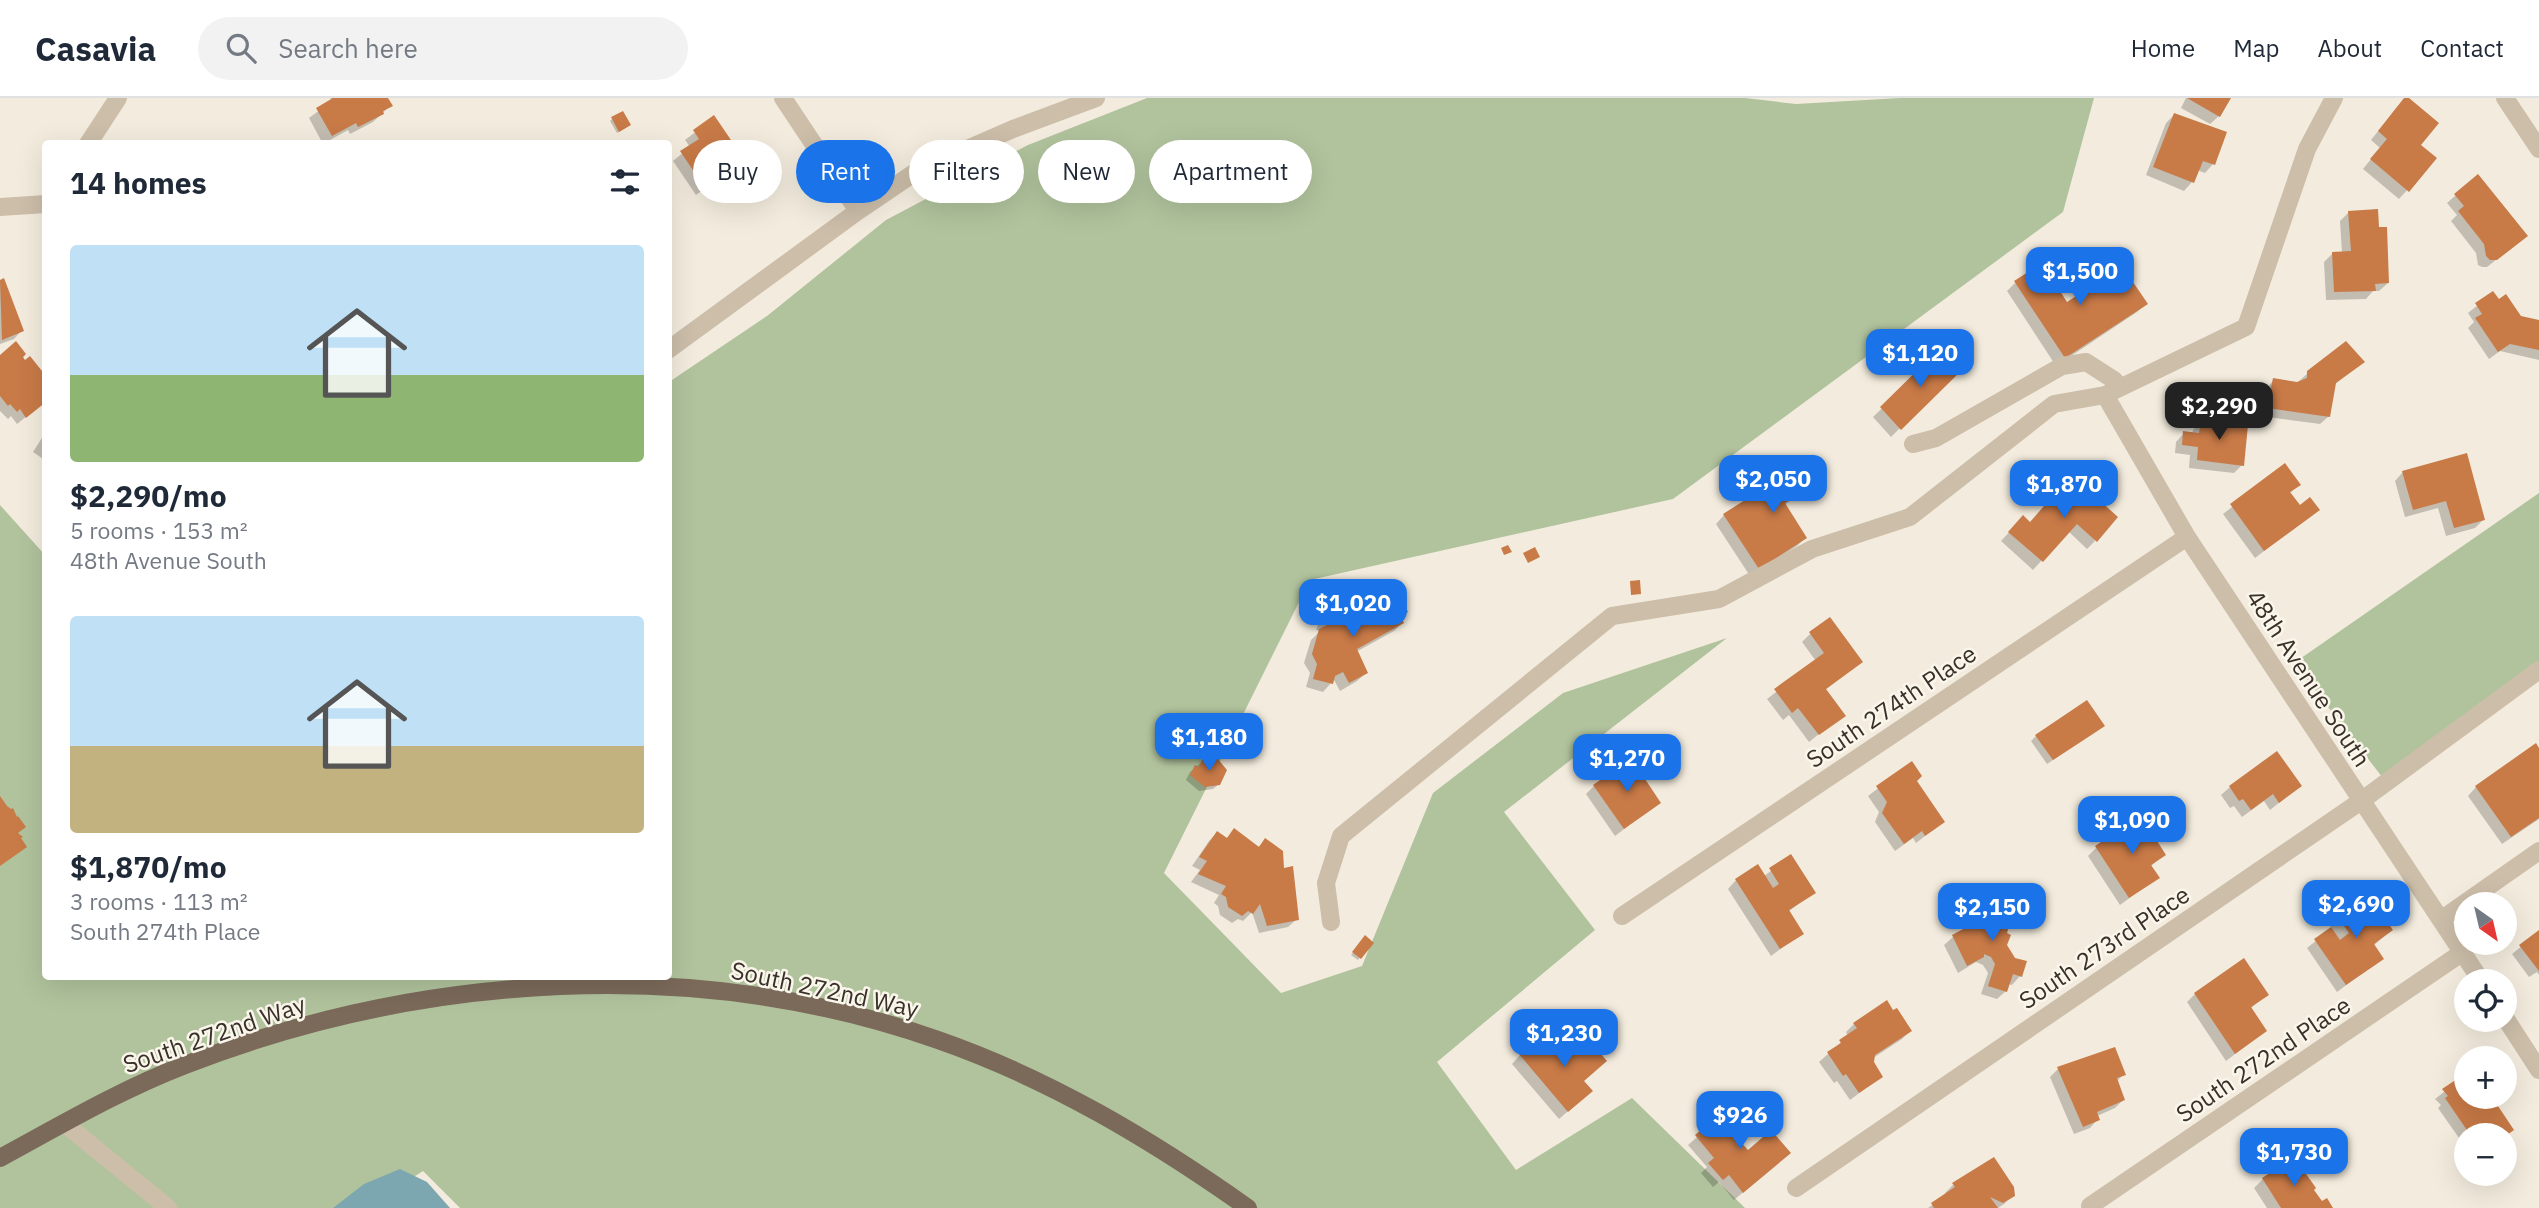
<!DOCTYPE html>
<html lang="en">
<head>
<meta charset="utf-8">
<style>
  :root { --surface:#fff; --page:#f2f2f3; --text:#1f2937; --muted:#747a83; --line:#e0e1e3; --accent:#1a73e8 }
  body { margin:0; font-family:"IBM Plex Sans",sans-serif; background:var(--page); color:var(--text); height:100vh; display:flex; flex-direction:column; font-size:26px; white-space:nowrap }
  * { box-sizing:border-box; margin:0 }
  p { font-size:23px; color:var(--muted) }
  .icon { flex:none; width:38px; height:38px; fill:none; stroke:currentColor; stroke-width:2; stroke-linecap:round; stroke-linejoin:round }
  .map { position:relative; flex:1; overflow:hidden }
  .sheet { position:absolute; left:42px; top:42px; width:630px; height:840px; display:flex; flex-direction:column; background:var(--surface); border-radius:7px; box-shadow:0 7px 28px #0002 }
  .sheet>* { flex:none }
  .top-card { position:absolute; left:693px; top:42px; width:665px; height:63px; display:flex; gap:14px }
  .needle { width:46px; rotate:146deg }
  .fabs { position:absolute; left:2454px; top:794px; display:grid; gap:14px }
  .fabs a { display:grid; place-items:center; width:63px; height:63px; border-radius:50%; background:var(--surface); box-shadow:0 7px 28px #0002; font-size:35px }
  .price { position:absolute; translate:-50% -60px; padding:0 16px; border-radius:14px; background:var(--accent); color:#fff; font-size:23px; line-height:46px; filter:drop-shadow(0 2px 4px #0008) }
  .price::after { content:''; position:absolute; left:50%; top:42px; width:21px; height:16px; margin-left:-10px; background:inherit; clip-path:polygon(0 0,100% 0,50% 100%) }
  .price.active { background:#222; color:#fff }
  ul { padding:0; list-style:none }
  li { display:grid; align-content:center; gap:14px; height:371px; padding:0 28px }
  li span { display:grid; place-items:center; height:217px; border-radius:7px; color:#555 }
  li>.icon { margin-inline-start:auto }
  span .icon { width:126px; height:126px; fill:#fffc; stroke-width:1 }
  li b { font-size:30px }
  h2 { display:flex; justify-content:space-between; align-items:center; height:84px; padding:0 28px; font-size:30px }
  .chip { padding:0 24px; border-radius:32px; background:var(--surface); box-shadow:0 7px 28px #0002; font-size:24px; line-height:63px }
  .chip.active { background:var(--accent); color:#fff }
  header { display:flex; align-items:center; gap:42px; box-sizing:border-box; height:98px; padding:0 35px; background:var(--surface); border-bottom:2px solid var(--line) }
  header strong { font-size:33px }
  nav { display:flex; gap:38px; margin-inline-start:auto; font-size:24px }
  .search { width:490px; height:63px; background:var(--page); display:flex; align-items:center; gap:18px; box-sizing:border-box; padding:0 24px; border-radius:38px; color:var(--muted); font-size:26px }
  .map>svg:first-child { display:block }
  .green { fill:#b1c39d }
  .water { fill:#7ca7b1 }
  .shadow { fill:#0003 }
  .building { fill:#c87a47 }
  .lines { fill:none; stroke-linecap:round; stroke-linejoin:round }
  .minor { stroke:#ccbea9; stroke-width:18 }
  .major { stroke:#7b6a5a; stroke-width:18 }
  .labels { text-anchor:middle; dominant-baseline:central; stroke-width:5; stroke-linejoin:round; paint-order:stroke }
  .street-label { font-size:24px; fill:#393129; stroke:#faf6eb }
</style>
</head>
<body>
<header>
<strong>Casavia</strong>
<div class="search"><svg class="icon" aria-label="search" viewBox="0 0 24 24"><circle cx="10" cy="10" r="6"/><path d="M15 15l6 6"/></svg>Search here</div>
<nav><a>Home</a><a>Map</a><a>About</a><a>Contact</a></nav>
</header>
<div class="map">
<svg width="2539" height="1110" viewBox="0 0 2539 1110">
  <rect width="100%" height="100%" fill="#f3ecde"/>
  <path class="green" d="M1147,0H1745L1796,6L1900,0H2094L2063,114L1673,401L1310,482L1164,775L1281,895L1362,868L1433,695L1563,595L1727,540L1504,714L1595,832L1437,964L1516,1072L1632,1000L1745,1110H460L423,1073L365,1110H0V407L45,457L46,878H668L669,284L767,218L886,122L1028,47Z
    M2539,395V572L2386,684L2294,565Z"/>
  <path class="water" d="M400,1071L427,1084L450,1110H333L364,1086Z"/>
  <path class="shadow" d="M330,0H386L390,8L373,24L350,36L348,32L323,46L309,20L332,3Z
    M2186,0H2229L2219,18L2210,26L2181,10Z
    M2398,8L2418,47L2435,61L2399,101L2363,71L2380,50L2371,42Z
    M2174,17L2225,35L2213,66L2205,75L2197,72L2192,84L2184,93L2146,77L2166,25Z
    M714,20L725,51L738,66L696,97L673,63L690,49L685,42Z
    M612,21L627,29L617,35L610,23Z
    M2456,97L2526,138L2487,169H2482L2478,167L2476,155L2451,123L2457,117L2447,105Z
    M2348,115L2388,185L2379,193H2373L2366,201L2326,202L2324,164L2333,155H2342L2340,123Z
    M3,183L22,232L14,241L0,246V184Z
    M2015,185L2067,206H2146L2137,214L2056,268L2007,193Z
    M2493,195L2498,203L2520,219L2539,224V262L2500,253L2489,261L2468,230L2474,224L2468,215Z
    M1940,253L1958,272L1891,339L1873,319Z
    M0,259L46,303L17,326L11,318L8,321L0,313Z
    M2362,264L2334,287L2329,318L2320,326L2260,318L2266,291L2274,282L2297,285L2309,274Z
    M2201,323L2242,367L2234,375L2189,370L2190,357L2175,355L2176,344L2184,335L2192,336L2193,332Z
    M45,335H46V363L33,354Z
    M2285,368L2299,387L2289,396L2299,409L2318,412L2255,460L2223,416Z
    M1777,372L1821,380L1813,388L1784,407L1805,440L1797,448L1750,478L1716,426L1724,417L1772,386L1769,380Z
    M2403,374L2483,422L2475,430L2446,438L2438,410L2405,419L2395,383Z
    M2063,388L2095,443L2087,451L2068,433L2033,472L2001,443L2015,428L2030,425Z
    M1328,513L1337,519L1358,520L1406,514L1399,520L1402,525L1394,533L1356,554L1366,575L1357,583L1340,593L1333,580L1331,585L1323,594L1306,589L1310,575L1304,565L1311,542L1320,533L1316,532L1320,521Z
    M1810,536L1861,564L1825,592L1843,617L1809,644L1789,617L1783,622L1767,601L1816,563L1802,544Z
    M2097,633L2047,666L2031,643L2036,638Z
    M2539,653V721L2502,746L2468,698L2476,689Z
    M1203,663L1219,686L1213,691L1199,693L1186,682L1190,674Z
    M1911,665L1915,683L1943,724L1916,745L1913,740L1895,753L1875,724L1879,714L1868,698Z
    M1594,688L1659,704L1615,738L1586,696Z
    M2300,688L2270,712L2264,703L2242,719L2234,708L2230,710L2221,697L2230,689Z
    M1234,733L1257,750L1265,743L1281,773L1297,821L1288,829L1259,835L1252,814L1243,823L1238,821L1232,825L1220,817L1218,808L1214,805L1219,797L1191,784L1200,772L1192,768L1209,743L1217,735L1226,741Z
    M2096,750L2164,757L2150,769L2157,780L2120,807L2088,758Z
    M1791,758L1814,794L1788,814L1802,835L1771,858L1728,791L1736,782L1764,778Z
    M1990,800L2005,836L2006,847L2020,878L2012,887L2008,886L2006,893L1997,901L1981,896L1988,875L1983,867L1976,864L1958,875L1944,847L1953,839L1976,827L1981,808Z
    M2338,819L2391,832L2373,848L2381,861L2337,894L2307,850L2332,830L2330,828Z
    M2539,834V877L2537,874L2529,879L2512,856Z
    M1365,840L1372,845L1358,862L1351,857Z
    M2195,896L2266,897L2250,911L2265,933L2226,963L2187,904Z
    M1854,926L1910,933L1902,941L1873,960L1872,965L1881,979L1850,1002L1837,983L1834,985L1819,964L1848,938L1846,934Z
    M1520,957L1567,963L1583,983L1582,1001L1559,1021L1512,966Z
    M2058,971L2124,976L2116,984L2123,1002L2115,1010L2097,1018L2098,1021L2090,1030L2074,1036L2050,979Z
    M2466,977V999L2512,1032L2504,1040V1038H2466V1050L2438,1010L2441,1007L2435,1001Z
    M1727,1013L1738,1043L1747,1054L1780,1063L1734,1102L1719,1084L1713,1089L1701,1075L1707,1069L1688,1047Z
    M1994,1061L2013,1097L2004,1106L1998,1110H1928L1946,1097L1945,1095L1953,1087Z
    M2294,1062L2321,1106L2331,1110H2267L2254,1090L2263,1081Z"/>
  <path class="building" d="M333,0H388L393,8L383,13L384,16L358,29L356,25L332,38L316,10Z
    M2187,0H2231L2220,19Z
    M2404,0H2409L2439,25L2421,47L2437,60L2409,94L2370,61L2387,41L2378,33Z
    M623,13L631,27L619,34L611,19Z
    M2174,15L2227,34L2215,67L2203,63L2194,85L2153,69Z
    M714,17L733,45L726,50L740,66L705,90L680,53L699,41L693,32Z
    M2478,76L2528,138L2497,162H2490L2486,158L2484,146L2458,113L2464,108L2454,96Z
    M2378,111L2379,129H2387L2389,185L2375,186L2376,193L2334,194L2332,154L2351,153L2348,113Z
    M2042,165L2067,204L2122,168L2148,206L2065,260L2014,183Z
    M4,180L24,233L2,242L0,182Z
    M2493,193L2499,201L2506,196L2521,218L2539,222V252L2510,246L2498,254L2475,220L2482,216L2475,205Z
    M16,243L26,256L23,259L25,262L30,258L46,278V304L26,320L20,311L17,314L10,306L8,308L0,298V257Z
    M2346,243L2365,264L2336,285L2330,319L2267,310L2273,280L2297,284L2307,280V273Z
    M1940,250L1961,273L1901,332L1880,309Z
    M2201,322L2248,327L2244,368L2197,362L2198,349L2182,347L2183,333L2199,335Z
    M2467,355L2485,422L2454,430L2446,403L2413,412L2402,373Z
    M1811,361L1824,380L1785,405L1807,440L1759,471L1723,416L1781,379L1776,371L1784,365L1788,372L1794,368L1796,370Z
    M2285,365L2301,387L2290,394L2300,407L2310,399L2320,412L2264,453L2230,406Z
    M2071,377L2118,419L2097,444L2077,426L2043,464L2008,434L2023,417L2030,424Z
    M1508,447L1512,454L1504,457L1501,450Z
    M1535,449L1540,459L1528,465L1523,455Z
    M1640,482L1641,496L1631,497L1630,483Z
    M1398,496L1408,514L1400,518L1404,525L1357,551L1368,575L1349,585L1343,574L1335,578L1333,586L1313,581L1317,566L1312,556L1319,531L1331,525L1323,523L1327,511L1340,514L1339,517L1344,518L1345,515L1358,518Z
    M1830,519L1863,564L1826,591L1846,618L1819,637L1798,610L1792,615L1774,591L1824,555L1809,534Z
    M2087,602L2105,628L2053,662L2035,637Z
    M2536,645L2539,650V720L2511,739L2475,688Z
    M2277,653L2302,688L2279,705L2273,696L2251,712L2243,701L2239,703L2229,688Z
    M1217,660L1227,672L1220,687L1205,689L1190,677L1195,667L1199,669L1202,662Z
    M1631,660L1661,705L1624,731L1593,687Z
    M1912,663L1922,678L1917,683L1945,724L1925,738L1922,733L1904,746L1882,715L1887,704L1876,688Z
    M0,698L7,708L11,711L13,710L17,719L18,718L26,729L18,735L23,739L21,740L27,749L0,768Z
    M2141,718L2166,757L2151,767L2160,780L2129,800L2095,748Z
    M1234,730L1259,749L1265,740L1283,753L1284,770L1293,768L1299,822L1267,828L1260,806L1253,816L1248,813L1242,818L1228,809L1226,799L1221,796L1226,788L1198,776L1207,763L1199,759L1217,733L1227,740Z
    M1791,756L1816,795L1789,812L1804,836L1780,851L1735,781L1758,766L1773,790L1779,786L1769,770Z
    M2368,796L2393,832L2374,846L2384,861L2346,887L2314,841L2331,829L2340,842L2349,835L2337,818Z
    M1989,798L2016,807L2007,835L2011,837L2007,847L2015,860L2027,863L2022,879L2013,876L2007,894L1988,888L1995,866L1991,859L1984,856V859L1967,868L1952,837L1982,821Z
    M2539,832V873L2519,847Z
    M1365,837L1374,845L1361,861L1352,854Z
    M2244,860L2269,897L2251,909L2267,933L2235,956L2194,895Z
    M1887,902L1893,912L1897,910L1912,933L1875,957L1874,964L1883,979L1859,995L1846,976L1843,978L1827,954L1841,945L1839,942L1857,930L1853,925Z
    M1545,934L1567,961L1589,942L1607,963L1584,983L1593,993L1568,1014L1519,956Z
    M2115,949L2126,977L2117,980L2125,1002L2097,1014L2100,1022L2083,1029L2057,969Z
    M2466,975V999H2492L2514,1032L2504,1039L2471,1038L2445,1000L2448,998L2442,991Z
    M1727,1010L1748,1035L1739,1042L1748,1052L1771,1032L1791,1055L1743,1095L1729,1077L1723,1082L1708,1065L1714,1060L1695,1037Z
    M1994,1059L2014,1089L2015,1098L2003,1105L1990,1099L1998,1110H1934L1931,1105L1955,1089L1952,1085Z
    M2294,1059L2316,1090L2314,1092L2322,1103L2327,1100L2333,1110H2281L2262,1080Z"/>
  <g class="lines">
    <path class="minor" d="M783,0L858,113
      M2505,0L2539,51
      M88,46L118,0
      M0,109L46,106
      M668,252L858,113L917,73L1013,31L1096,0
      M2105,297L2187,439L2482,884
      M1913,346L1936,340L2062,268L2086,264L2114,282L2120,289
      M1622,818L2187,439
      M2442,821L2539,753
      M1331,824L1326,785L1341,738L1612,518L1719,501L1812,451L1910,419L2054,306L2105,297L2246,229L2307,51L2334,0
      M2504,918L2539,972
      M64,1025L168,1110
      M1796,1090L2361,703L2539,572
      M2090,1108L2463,854"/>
    <path class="major" d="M0,1060C61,1027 120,992 185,967C422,875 697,857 938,942C1050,981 1152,1042 1248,1110"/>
  </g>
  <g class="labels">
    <g class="street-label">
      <text transform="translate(2309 580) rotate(57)">48th Avenue South</text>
      <text transform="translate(1891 608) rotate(-34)">South 274th Place</text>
      <text transform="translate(2104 849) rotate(-34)">South 273rd Place</text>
      <text transform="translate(825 891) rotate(12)">South 272nd Way</text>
      <text transform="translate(214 936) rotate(-19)">South 272nd Way</text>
      <text transform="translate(2263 961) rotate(-34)">South 272nd Place</text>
    </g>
  </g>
</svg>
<div class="fabs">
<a><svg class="needle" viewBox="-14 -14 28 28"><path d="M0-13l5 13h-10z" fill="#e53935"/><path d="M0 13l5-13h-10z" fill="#747a83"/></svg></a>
<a><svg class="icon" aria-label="locate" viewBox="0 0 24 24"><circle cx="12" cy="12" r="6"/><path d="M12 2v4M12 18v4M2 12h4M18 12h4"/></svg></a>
<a>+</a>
<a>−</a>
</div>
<b class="price" style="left:2080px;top:209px">$1,500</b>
<b class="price" style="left:1920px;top:291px">$1,120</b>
<b class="price active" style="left:2219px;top:344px">$2,290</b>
<b class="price" style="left:1773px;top:417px">$2,050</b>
<b class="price" style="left:2064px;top:422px">$1,870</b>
<b class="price" style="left:1353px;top:541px">$1,020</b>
<b class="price" style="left:1209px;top:675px">$1,180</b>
<b class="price" style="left:1627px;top:696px">$1,270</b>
<b class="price" style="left:2132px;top:758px">$1,090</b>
<b class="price" style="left:2356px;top:842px">$2,690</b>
<b class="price" style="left:1992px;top:845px">$2,150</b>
<b class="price" style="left:1564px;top:971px">$1,230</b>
<b class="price" style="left:1740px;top:1053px">$926</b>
<b class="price" style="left:2294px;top:1090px">$1,730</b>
<div class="top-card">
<a class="chip">Buy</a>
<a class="chip active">Rent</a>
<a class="chip">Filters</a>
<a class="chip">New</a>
<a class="chip">Apartment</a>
</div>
<section class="sheet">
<h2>14 homes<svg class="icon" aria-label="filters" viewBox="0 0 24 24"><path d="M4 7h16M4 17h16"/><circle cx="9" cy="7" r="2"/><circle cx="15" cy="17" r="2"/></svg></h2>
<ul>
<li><span style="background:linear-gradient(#bfe0f5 60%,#8fb573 0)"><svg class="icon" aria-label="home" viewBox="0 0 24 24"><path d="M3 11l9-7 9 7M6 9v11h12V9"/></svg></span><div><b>$2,290/mo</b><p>5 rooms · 153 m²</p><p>48th Avenue South</p></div></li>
<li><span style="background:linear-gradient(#bfe0f5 60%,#c2b280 0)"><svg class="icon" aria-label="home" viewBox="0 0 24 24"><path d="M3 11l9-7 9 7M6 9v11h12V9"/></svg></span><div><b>$1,870/mo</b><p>3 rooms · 113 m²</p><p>South 274th Place</p></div></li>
</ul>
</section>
</div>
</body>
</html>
